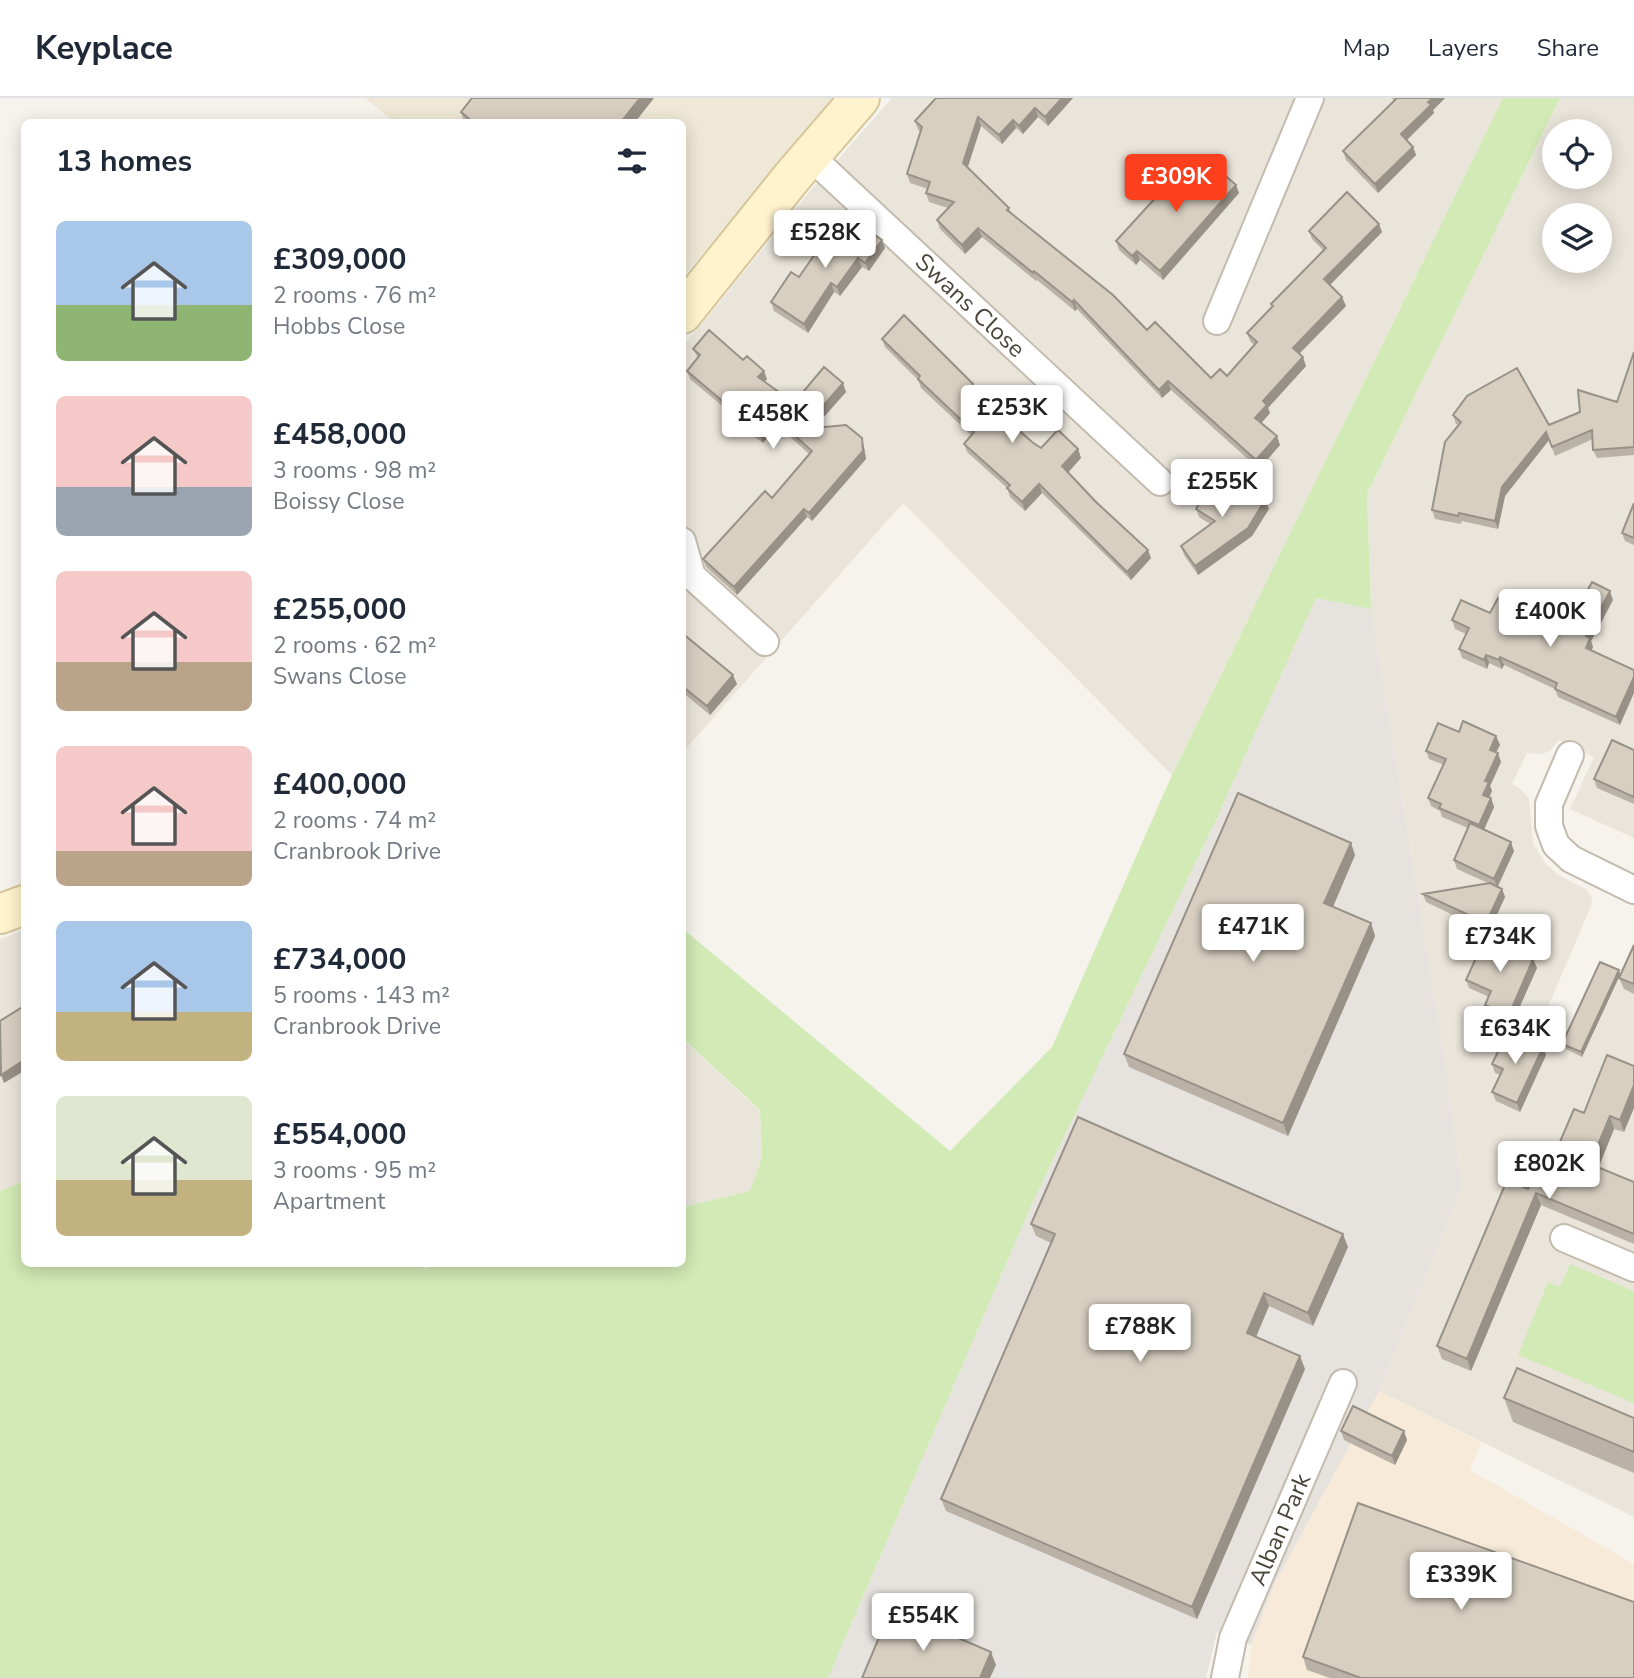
<!DOCTYPE html>
<html lang="en">
<head>
<meta charset="utf-8">
<style>
  :root { --surface:#fff; --page:#f6f6f7; --text:#1f2937; --muted:#747a83; --line:#e0e1e3; --accent:#fc3f1d }
  body { margin:0; font-family:"Nunito Sans",sans-serif; background:var(--page); color:var(--text); height:100vh; display:flex; flex-direction:column; font-size:26px; white-space:nowrap }
  * { box-sizing:border-box; margin:0 }
  p { font-size:23px; color:var(--muted) }
  .icon { flex:none; width:38px; height:38px; fill:none; stroke:currentColor; stroke-width:2; stroke-linecap:round; stroke-linejoin:round }
  .map { position:relative; flex:1; overflow:hidden }
  .drawer { position:absolute; left:21px; top:21px; width:665px; height:1148px; display:flex; flex-direction:column; background:var(--surface); border-radius:10px; box-shadow:0 4px 18px #0003 }
  .drawer>* { flex:none }
  .fabs { position:absolute; left:1542px; top:21px; display:grid; gap:14px }
  .fabs a { display:grid; place-items:center; width:70px; height:70px; border-radius:50%; background:var(--surface); box-shadow:0 4px 18px #0003; font-size:35px }
  .price { position:absolute; translate:-50% -60px; padding:0 16px; border-radius:7px; background:#fff; color:#222; font-size:23px; line-height:46px; filter:drop-shadow(0 2px 4px #0008) }
  .price::after { content:''; position:absolute; left:50%; top:42px; width:21px; height:16px; margin-left:-10px; background:inherit; clip-path:polygon(0 0,100% 0,50% 100%) }
  .price.current { background:var(--accent); color:#fff }
  ul { padding:0; list-style:none }
  li { display:flex; align-items:center; gap:21px; height:175px; padding:0 35px }
  li span { display:grid; place-items:center; flex:none; width:196px; height:140px; border-radius:10px; color:#555 }
  li>.icon { margin-inline-start:auto }
  span .icon { width:84px; height:84px; fill:#fffc; stroke-width:1 }
  li b { font-size:30px }
  h2 { display:flex; justify-content:space-between; align-items:center; height:84px; padding:0 35px; font-size:30px }
  header { display:flex; align-items:center; gap:42px; box-sizing:border-box; height:98px; padding:0 35px; background:var(--surface); border-bottom:2px solid var(--line) }
  header strong { font-size:33px }
  nav { display:flex; gap:38px; margin-inline-start:auto; font-size:24px }
  .map>svg:first-child { display:block }
  .residential { fill:#eae5da; fill-rule:evenodd }
  .commercial { fill:#f7ead8 }
  .industrial { fill:#e6e2dd }
  .education { fill:#efe8d6 }
  .green { fill:#d2eab5 }
  .parking { fill:#e5e3e0 }
  .lines { fill:none; stroke-linecap:round; stroke-linejoin:round }
  .street-casing { stroke:#c2bbae; stroke-width:30 }
  .secondary-casing { stroke:#d6c79b; stroke-width:42 }
  .street { stroke:#fff; stroke-width:26 }
  .secondary { stroke:#fff3cd; stroke-width:38 }
  .wall { fill:#bab2a6 }
  .shaded-wall { fill:#979187 }
  .building { fill:#d8cfc1; stroke:#979187; stroke-width:2 }
  .labels { text-anchor:middle; dominant-baseline:central; stroke-width:7; stroke-linejoin:round; paint-order:stroke }
  .street-label { font-size:24px; fill:#4b4439; stroke:#fff }
</style>
</head>
<body>
<header>
<strong>Keyplace</strong>
<nav><a>Map</a><a>Layers</a><a>Share</a></nav>
</header>
<div class="map">
<svg width="1634" height="1580" viewBox="0 0 1634 1580">
  <rect width="100%" height="100%" fill="#f6f3ec"/>
  <path class="residential" d="M892,0H1503L1172,677L903,405L683,654V249L804,100Z
    M1560,0H1634V740L1570,711L1594,659L1559,642L1550,653L1540,656L1527,655L1512,686L1522,692L1529,701L1533,745L1545,765L1558,777L1586,791L1592,799L1591,808L1536,937L1583,958L1634,846V1419L1379,1293L1462,1089L1442,944L1371,511L1367,396ZM1554,33H1600V79H1554ZM1554,117H1600V163H1554Z
    M24,832V1083L0,1093V841Z
    M682,941L760,1013L762,1059L750,1093L683,1109Z"/>
  <path class="commercial" d="M1379,1293L1481,1344L1470,1372L1634,1466V1580H1248L1251,1547L1274,1487Z"/>
  <path class="industrial" d="M1316,500L1371,511L1442,944L1462,1089L1379,1293L1274,1487L1251,1547L1217,1534L1206,1580H828L1031,1108L1216,722Z"/>
  <path class="education" d="M365,0H836L683,179L682,24H394Z"/>
  <path class="green" d="M1503,0H1560L1367,396L1371,511L1316,500L1216,722L1031,1108L828,1580H0V1093L24,1083V1166H421L424,1170L443,1166H682L683,1109L750,1093L762,1059L760,1012L683,941V831L950,1053L1052,949L1172,677Z
    M1570,1166L1634,1193V1305L1518,1257L1548,1184L1560,1189Z"/>
  <path class="parking" d="M1001,1567L1031,1580H996Z"/>
  <g class="lines">
    <g class="street-casing">
      <g id="street">
        <path id="s1" d="M810,58L1160,384"/>
        <path d="M1217,223L1310,0"/>
        <path d="M682,443L692,478L765,544"/>
        <path d="M1570,657L1549,706V728L1556,747L1571,761L1634,792"/>
        <path d="M1564,1140L1634,1170"/>
        <path id="s2" d="M1225,1580L1233,1540L1343,1285"/>
      </g>
    </g>
    <g class="secondary-casing">
      <path id="secondary" d="M682,216L792,79L860,0
        M0,816L24,807"/>
    </g>
    <use href="#street" class="street"/>
    <use href="#secondary" class="secondary"/>
  </g>
  <path class="wall" d="M472,0H654L635,24H464L461,14Z
    M936,0H1073L1048,28L1038,19L1023,36L1016,30L1002,46L981,28L968,69L1009,110L1011,115L1147,232L1211,280L1227,278L1254,247L1250,243L1247,235L1272,209L1271,206L1323,152L1312,141L1309,133L1382,134L1330,187L1342,199L1346,208L1300,255L1306,268L1268,310L1270,315L1261,325L1280,347L1259,371L1171,292L1162,300L1077,211L1075,213L1037,182L1036,183L982,139L965,156L940,131L937,122L948,110L929,104L926,95L928,91L910,85L907,76L920,33L918,32L915,23Z
    M1392,0H1445L1433,12L1434,15L1406,42L1413,49L1416,57L1378,95L1346,62L1343,53L1394,3Z
    M1189,79L1236,87L1239,95L1163,182L1140,162L1136,167L1119,152L1116,143Z
    M882,142L885,150L869,173L862,169L840,198L834,194L808,235L774,213L771,204L799,179Z
    M882,241L973,286L976,295L1032,344L1041,350L1078,351L1081,360L1068,374L1151,460L1131,482L1042,395L1025,413L1010,399L1007,390L967,354L964,346L971,337L921,290L918,282L885,249Z
    M693,251L743,262L767,281L765,284L794,305L846,294L814,330L864,349L866,361L812,423L807,419L737,497L706,469L703,461L772,400L809,356L777,327L763,345L741,329L739,322L690,281L687,273L698,260Z
    M1634,254V357L1597,360L1593,352V341L1555,358L1549,342L1505,398L1498,431L1462,423L1461,426L1435,421L1432,412L1458,327L1456,326L1453,317L1549,327L1617,304Z
    M1265,402L1269,411L1252,438L1198,477L1184,457L1181,448L1210,426L1199,419L1196,411Z
    M1634,405V447L1625,443L1622,435Z
    M1613,502L1591,543L1593,549L1591,552L1634,572L1620,627L1558,599L1555,591L1504,567L1502,571L1489,565L1487,571L1462,560L1459,551L1466,536L1455,531L1452,522L1490,515L1566,532Z
    M682,535L737,586L710,617L682,594Z
    M1459,634L1496,638L1500,647L1496,654L1501,664L1490,688L1492,693L1489,700H1491L1494,709L1484,732L1514,753L1498,789L1502,791L1505,799L1489,834L1426,804L1423,796L1488,785L1457,771L1454,762L1468,730L1442,719L1440,713L1431,708L1428,700L1444,667L1429,661L1426,653Z
    M1634,652V706L1597,690L1594,681Z
    M1355,757L1333,809L1371,825L1375,838L1288,1038L1129,969L1124,956Z
    M1634,847V896L1624,891L1619,880Z
    M1533,861L1537,870L1512,926L1488,915L1485,907L1489,899L1469,890L1466,882Z
    M1619,872L1620,877L1582,959L1564,950L1562,946Z
    M1546,957L1520,1014L1496,1003L1492,994L1500,977L1495,975L1492,966Z
    M1607,957L1624,1034L1614,1031L1598,1070L1634,1084V1146L1541,1107L1471,1273L1442,1261L1437,1248L1528,1091L1584,1015Z
    M1031,1126L1348,1149L1313,1228L1269,1208L1256,1239L1305,1271L1197,1521L946,1413L941,1401L1051,1145L1036,1138Z
    M1504,1300L1634,1320V1375L1513,1324Z
    M1341,1333L1407,1342L1395,1367L1344,1342Z
    M1303,1559L1634,1580H1330L1307,1572Z"/>
  <path class="shaded-wall" d="M640,0H654L635,24H621Z
    M1062,0H1073L1048,28L1045,19Z
    M1433,0H1445L1433,12L1434,15L1404,45L1401,36Z
    M1035,10L1038,19L1023,36L1019,28Z
    M978,19L981,28L966,74L963,65Z
    M1013,22L1016,30L1002,46L999,37Z
    M1413,49L1416,57L1378,95L1375,86Z
    M1236,87L1239,95L1163,182L1160,173Z
    M1379,126L1382,134L1327,190L1324,181Z
    M978,130L982,139L965,156L962,147Z
    M882,142L885,150L869,173L865,165Z
    M1137,153L1140,162L1136,167L1132,158Z
    M858,160L862,169L840,198L837,189Z
    M831,185L834,194L808,235L804,226Z
    M1342,199L1346,208L1297,258L1293,250Z
    M1074,202L1077,211L1075,213L1072,204Z
    M1303,259L1306,268L1268,310L1270,315L1258,329L1255,320L1263,303Z
    M764,273L767,281L761,287L758,279Z
    M1168,283L1171,292L1162,300L1159,292Z
    M843,285L846,294L806,339L803,331Z
    M774,319L777,327L763,345L760,337Z
    M1546,334L1549,342L1505,398L1498,431L1495,423L1502,389Z
    M1277,338L1280,347L1259,371L1256,362Z
    M862,340L864,349L866,361L812,423L809,415Z
    M1078,351L1081,360L1066,377L1062,368Z
    M1039,386L1042,395L1025,413L1022,404Z
    M1265,402L1269,411L1252,438L1198,477L1195,468Z
    M804,411L807,419L737,497L734,489Z
    M1148,452L1151,460L1131,482L1127,474Z
    M1610,493L1613,502L1591,543L1593,549L1589,558L1586,550V538Z
    M1486,557L1489,565L1487,571L1484,562Z
    M1500,559L1504,567L1502,571L1499,562Z
    M733,577L737,586L710,617L707,608Z
    M1634,579V595L1620,627L1616,619Z
    M1496,638L1500,647L1493,660L1490,652Z
    M1498,655L1501,664L1490,688L1492,693L1486,706L1483,697L1485,683Z
    M1491,700L1494,709L1482,736L1479,727Z
    M1511,744L1514,753L1497,789L1494,781Z
    M1351,745L1355,757L1329,818L1324,805Z
    M1502,791L1505,799L1489,834L1486,825Z
    M1371,825L1375,838L1288,1038L1283,1025Z
    M1533,861L1537,870L1512,926L1509,917Z
    M1619,872L1620,877L1582,959L1581,954Z
    M1543,949L1546,957L1520,1014L1517,1005Z
    M24,962V973L4,985L1,977Z
    M1634,987V1010L1624,1034L1620,1022Z
    M1610,1018L1614,1031L1595,1078L1590,1066Z
    M1536,1095L1541,1107L1471,1273L1467,1261Z
    M1343,1136L1348,1149L1313,1228L1308,1215Z
    M1264,1195L1269,1208L1252,1248L1247,1235Z
    M1300,1258L1305,1271L1197,1521L1192,1509Z
    M1404,1333L1407,1342L1395,1367L1392,1358Z
    M991,1554L996,1567L990,1580H980Z"/>
  <path class="building" d="M472,0H640L621,24H473L461,14Z
    M936,0H1062L1045,19L1035,10L1019,28L1013,22L999,37L978,19L963,65L1009,110L1007,112L1113,197L1147,232L1155,224L1211,280L1220,271L1227,278L1257,244L1247,235L1273,208L1271,206L1326,150L1309,133L1347,94L1379,126L1324,181L1342,199L1293,250L1303,259L1263,303L1267,307L1255,320L1277,338L1256,362L1168,283L1159,292L1074,202L1072,204L1034,173L1033,175L978,130L962,147L937,122L954,104L926,95L930,84L907,76L922,29L915,23Z
    M1397,0H1433L1428,4L1431,7L1401,36L1413,49L1375,86L1343,53Z
    M1205,60L1236,87L1160,173L1137,153L1132,158L1116,143L1181,72L1189,79Z
    M852,121L882,142L865,165L858,160L837,189L831,185L804,226L771,204L791,174L799,179L829,136L838,140Z
    M904,217L973,286L971,289L1032,344L1041,350L1058,332L1078,351L1062,368L1096,404L1148,452L1127,474L1039,386L1022,404L1007,390L1010,387L964,346L974,334L918,281L920,278L882,241Z
    M709,232L743,262L747,258L764,273L758,279L794,305L824,269L843,285L803,331L846,327L862,340L863,353L809,415L804,411L734,489L703,461L765,393L772,400L812,353L774,319L760,337L738,321L740,318L687,273L700,257L693,251Z
    M1634,254V349L1593,352L1592,332L1552,349L1546,334L1502,389L1495,423L1459,415L1458,418L1432,412L1445,344L1461,324L1453,317L1467,298L1517,270L1549,327L1580,314L1578,292L1617,304Z
    M1214,381L1236,395L1241,387L1265,402L1248,430L1195,468L1181,448L1215,423L1196,411Z
    M1634,405V440L1622,435Z
    M1592,484L1610,493L1586,538L1590,540L1586,550L1634,572V579L1616,619L1555,591L1557,585L1500,559L1499,562L1486,557L1484,562L1459,551L1469,530L1452,522L1461,502L1490,515L1498,500L1566,532Z
    M682,535L733,577L707,608L682,588Z
    M1463,623L1496,638L1490,652L1498,655L1485,683L1489,684L1483,697L1491,700L1479,727L1439,710L1441,706L1428,700L1446,661L1426,653L1438,625L1459,634Z
    M1612,642L1634,652V699L1594,681Z
    M1238,695L1351,745L1324,805L1371,825L1283,1025L1124,956Z
    M1470,725L1511,744L1494,781L1454,762Z
    M1490,785L1502,791L1486,825L1423,796Z
    M1485,840L1533,861L1509,917L1485,907L1491,893L1466,882Z
    M1634,847V886L1619,880Z
    M1600,864L1619,872L1581,954L1562,946Z
    M24,908V962L1,977L0,923Z
    M1508,933L1543,949L1517,1005L1492,994L1503,971L1492,966Z
    M1607,957L1634,968V987L1620,1022L1610,1018L1590,1066L1634,1084V1136L1536,1095L1467,1261L1437,1248L1507,1082L1528,1091L1546,1046L1557,1051L1574,1011L1584,1015Z
    M1078,1019L1343,1136L1308,1215L1264,1195L1247,1235L1300,1258L1192,1509L941,1401L1055,1136L1031,1126Z
    M1517,1270L1634,1320V1354L1504,1300Z
    M1353,1308L1404,1333L1392,1358L1341,1333Z
    M1358,1405L1634,1504V1580H1361L1303,1559Z
    M891,1511L991,1554L980,1580H862Z"/>
  <g class="labels">
    <g class="street-label">
      <text stroke="none"><textPath href="#s1" startOffset="219">Swans Close</textPath></text>
      <text stroke="none"><textPath href="#s2" startOffset="159">Alban Park</textPath></text>
    </g>
  </g>
</svg>
<div class="fabs">
<a><svg class="icon" aria-label="locate" viewBox="0 0 24 24"><circle cx="12" cy="12" r="6"/><path d="M12 2v4M12 18v4M2 12h4M18 12h4"/></svg></a>
<a><svg class="icon" aria-label="layers" viewBox="0 0 24 24"><path d="M12 4l9 5-9 5-9-5zM3 14l9 5 9-5"/></svg></a>
</div>
<b class="price current" style="left:1176px;top:116px">£309K</b>
<b class="price" style="left:825px;top:172px">£528K</b>
<b class="price" style="left:1012px;top:347px">£253K</b>
<b class="price" style="left:773px;top:353px">£458K</b>
<b class="price" style="left:1222px;top:421px">£255K</b>
<b class="price" style="left:1550px;top:551px">£400K</b>
<b class="price" style="left:1253px;top:866px">£471K</b>
<b class="price" style="left:1500px;top:876px">£734K</b>
<b class="price" style="left:1515px;top:968px">£634K</b>
<b class="price" style="left:1549px;top:1103px">£802K</b>
<b class="price" style="left:1140px;top:1266px">£788K</b>
<b class="price" style="left:1461px;top:1514px">£339K</b>
<b class="price" style="left:923px;top:1555px">£554K</b>
<section class="drawer">
<h2>13 homes<svg class="icon" aria-label="filters" viewBox="0 0 24 24"><path d="M4 7h16M4 17h16"/><circle cx="9" cy="7" r="2"/><circle cx="15" cy="17" r="2"/></svg></h2>
<ul>
<li><span style="background:linear-gradient(#a9c7e8 60%,#8fb573 0)"><svg class="icon" aria-label="home" viewBox="0 0 24 24"><path d="M3 11l9-7 9 7M6 9v11h12V9"/></svg></span><div><b>£309,000</b><p>2 rooms · 76 m²</p><p>Hobbs Close</p></div></li>
<li><span style="background:linear-gradient(#f6c9c9 65%,#9aa5b1 0)"><svg class="icon" aria-label="home" viewBox="0 0 24 24"><path d="M3 11l9-7 9 7M6 9v11h12V9"/></svg></span><div><b>£458,000</b><p>3 rooms · 98 m²</p><p>Boissy Close</p></div></li>
<li><span style="background:linear-gradient(#f6c9c9 65%,#b9a48a 0)"><svg class="icon" aria-label="home" viewBox="0 0 24 24"><path d="M3 11l9-7 9 7M6 9v11h12V9"/></svg></span><div><b>£255,000</b><p>2 rooms · 62 m²</p><p>Swans Close</p></div></li>
<li><span style="background:linear-gradient(#f6c9c9 75%,#b9a48a 0)"><svg class="icon" aria-label="home" viewBox="0 0 24 24"><path d="M3 11l9-7 9 7M6 9v11h12V9"/></svg></span><div><b>£400,000</b><p>2 rooms · 74 m²</p><p>Cranbrook Drive</p></div></li>
<li><span style="background:linear-gradient(#a9c7e8 65%,#c2b280 0)"><svg class="icon" aria-label="home" viewBox="0 0 24 24"><path d="M3 11l9-7 9 7M6 9v11h12V9"/></svg></span><div><b>£734,000</b><p>5 rooms · 143 m²</p><p>Cranbrook Drive</p></div></li>
<li><span style="background:linear-gradient(#dfe7d0 60%,#c2b280 0)"><svg class="icon" aria-label="home" viewBox="0 0 24 24"><path d="M3 11l9-7 9 7M6 9v11h12V9"/></svg></span><div><b>£554,000</b><p>3 rooms · 95 m²</p><p>Apartment</p></div></li>
</ul>
</section>
</div>
</body>
</html>
